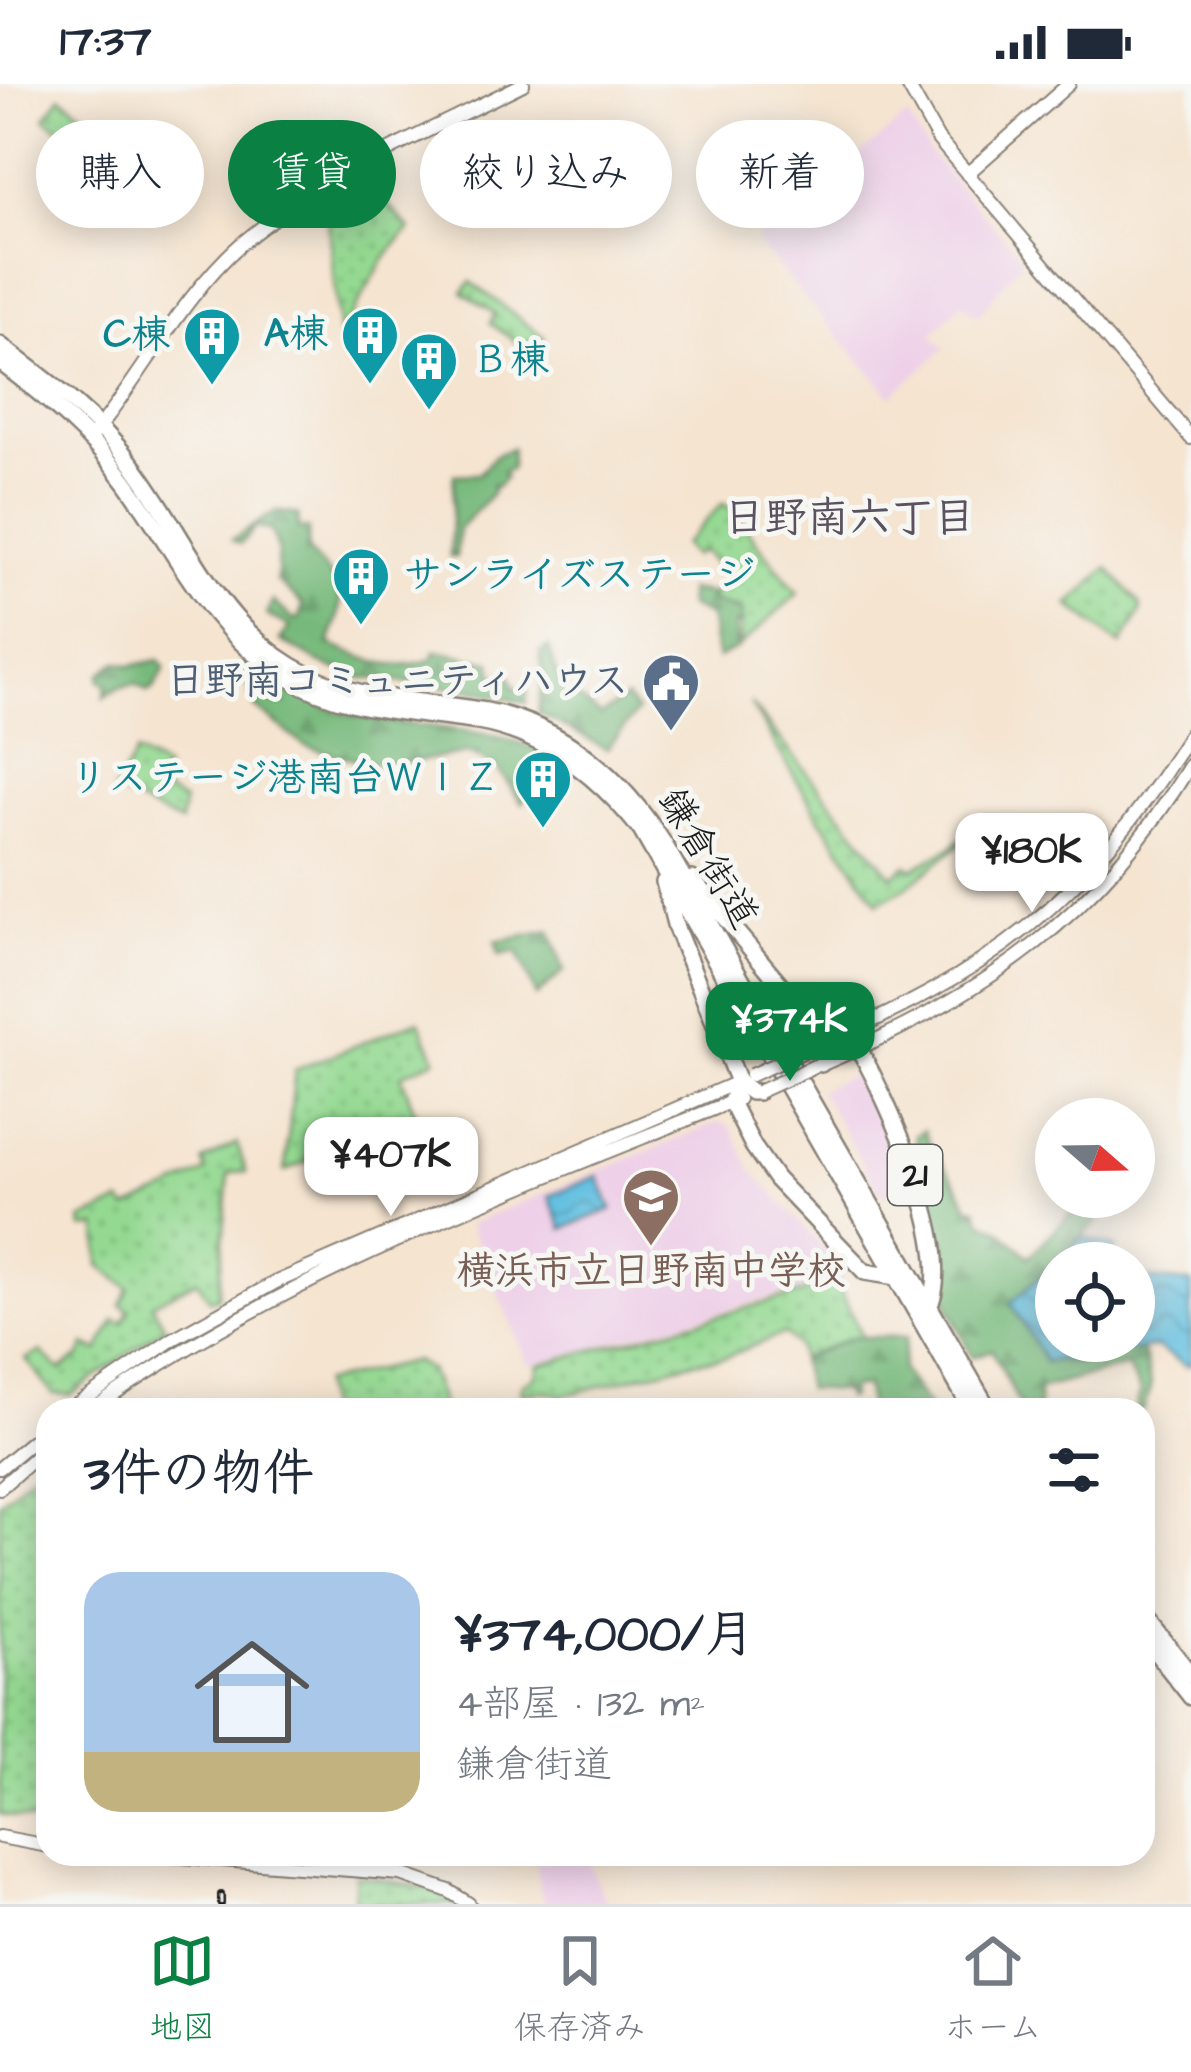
<!DOCTYPE html>
<html lang="ja">
<head>
<meta charset="utf-8">
<style>
  :root { --surface:#fff; --page:#f2f2f3; --text:#1f2937; --muted:#747a83; --line:#e0e1e3; --accent:#0b8043 }
  body { margin:0; font-family:"Architects Daughter","Klee One",sans-serif; background:var(--page); color:var(--text); height:100vh; display:flex; flex-direction:column; font-size:45px; white-space:nowrap }
  * { box-sizing:border-box; margin:0 }
  p { font-size:39px; color:var(--muted) }
  .icon { flex:none; width:66px; height:66px; fill:none; stroke:currentColor; stroke-width:2; stroke-linecap:round; stroke-linejoin:round }
  .map { position:relative; flex:1; overflow:hidden }
  .panel { position:absolute; left:36px; top:1314px; width:1119px; height:468px; display:flex; flex-direction:column; background:var(--surface); border-radius:36px; box-shadow:0 6px 30px #0003 }
  .panel>* { flex:none }
  .banner { position:absolute; left:36px; top:36px; width:1119px; height:108px; display:flex; gap:24px }
  .needle { width:78px; rotate:110deg }
  .tools { position:absolute; left:1035px; top:1014px; display:grid; gap:24px }
  .tools a { display:grid; place-items:center; width:120px; height:120px; border-radius:50%; background:var(--surface); box-shadow:0 6px 30px #0003; font-size:60px }
  .price { position:absolute; translate:-50% -102px; padding:0 27px; border-radius:24px; background:#fff; color:#222; font-size:39px; line-height:78px; filter:drop-shadow(0 3px 6px #0008) }
  .price::after { content:''; position:absolute; left:50%; top:72px; width:36px; height:27px; margin-left:-18px; background:inherit; clip-path:polygon(0 0,100% 0,50% 100%) }
  .price.active { background:var(--accent); color:#fff }
  ul { padding:0; list-style:none }
  li { display:flex; align-items:center; gap:36px; height:300px; padding:0 48px }
  li+li { border-top:3px solid var(--line) }
  li span { display:grid; place-items:center; flex:none; width:336px; height:240px; border-radius:36px; color:#555 }
  li>.icon { margin-inline-start:auto }
  span .icon { width:144px; height:144px; fill:#fffc; stroke-width:1 }
  li b { font-size:51px }
  h2 { display:flex; justify-content:space-between; align-items:center; height:144px; padding:0 48px; font-size:51px }
  .tag { padding:0 42px; border-radius:54px; background:var(--surface); box-shadow:0 6px 30px #0003; font-size:42px; line-height:108px }
  .tag.active { background:var(--accent); color:#fff }
  .status { display:flex; justify-content:space-between; align-items:center; height:84px; padding:0 60px; background:var(--surface); direction:ltr }
  .status svg { height:33px; fill:currentColor }
  .dock { display:flex; justify-content:space-around; align-items:center; height:168px; border-top:3px solid var(--line); background:var(--surface); font-size:33px; color:var(--muted) }
  .dock a { display:grid; justify-items:center; gap:6px }
  .dock .active { color:var(--accent) }
  .map>svg:first-child { display:block }
  .built { fill:#eed0e8 }
  .green { fill:url(#green-dots); stroke:#587a57; stroke-width:3 }
  .forest { fill:url(#forest-firs); stroke:#4a6a4c; stroke-width:3 }
  .water { fill:url(#water-waves); stroke:#3f6e7e; stroke-width:3 }
  .lines { fill:none; stroke-linecap:round; stroke-linejoin:round }
  .minor-casing { stroke:#888076; stroke-width:16 }
  .major-casing { stroke:#888076; stroke-width:20 }
  .minor { stroke:#fff; stroke-width:12 }
  .major { stroke:#fff; stroke-width:15 }
  .rail-casing { stroke:#1c1c1c; stroke-width:8 }
  .rail { stroke:#f6f6f2; stroke-width:3; stroke-dasharray:9; stroke-linecap:butt }
  .minor-bridge-casing { stroke:#888076; stroke-width:16; stroke-linecap:butt }
  .minor-bridge { stroke:#fff; stroke-width:12 }
  .labels { text-anchor:middle; dominant-baseline:central; stroke-width:10; stroke-linejoin:round; paint-order:stroke }
  .shield { fill:#f6f6f2; stroke:#5d5d5c; stroke-width:3 }
  .shield-label { font-size:36px; font-weight:bold; fill:#1c1c1c }
  .culture-label { font-size:39px; font-weight:bold; fill:#0d838f; stroke:#f6f6f2; text-anchor:end }
  .service-label { font-size:39px; font-weight:bold; fill:#4e5e75; stroke:#f6f6f2; text-anchor:end }
  .street-label { font-size:39px; fill:#1c1c1c; stroke:#f6f6f2 }
  .education-label { font-size:39px; font-weight:bold; fill:#785e54; stroke:#f6f6f2 }
  .neighbourhood-label { font-size:42px; font-weight:bold; fill:#5a5261; stroke:#f6f6f2 }
</style>
</head>
<body>
<div class="status"><b>17:37</b><svg viewBox="0 0 49 12"><path d="M0 12V9h3v3zM5 12V6h3v6zM10 12V3h3v9zM15 12V0h3v12zM26 1h20v11H26zM47 4h2v5h-2z"/></svg></div>
<div class="map">
<svg width="1191" height="1820" viewBox="0 0 1191 1820">
  <defs>
    <pattern id="green-dots" width="8" height="8" patternUnits="userSpaceOnUse" patternTransform="scale(3)"><rect width="8" height="8" fill="#94d992"/><path d="M2 2h.1M6 6h.1" fill="none" stroke="#7fba7d" stroke-width="1.8" stroke-linecap="round"/></pattern>
    <pattern id="forest-firs" width="22" height="20" patternUnits="userSpaceOnUse" patternTransform="scale(3)"><rect width="22" height="20" fill="#77b97c"/><path d="M5 1l3.5 6h-7zM16 11l3.5 6h-7z" fill="#669e6b"/></pattern>
    <pattern id="water-waves" width="16" height="10" patternUnits="userSpaceOnUse" patternTransform="scale(3)"><rect width="16" height="10" fill="#62bfe0"/><path d="M0 5q4-4 8 0t8 0" fill="none" stroke="#509ab5"/></pattern>
  </defs>
  <rect width="100%" height="100%" fill="#f6f6f2"/>
  <filter id="ink" filterUnits="userSpaceOnUse"><feTurbulence type="fractalNoise" baseFrequency=".00833" numOctaves="2"/><feDisplacementMap in="SourceGraphic" scale="24" xChannelSelector="R" yChannelSelector="G"/><feConvolveMatrix kernelMatrix="1 2 1 2 8 2 1 2 1" color-interpolation-filters="sRGB"/></filter>
  <filter id="wash" filterUnits="userSpaceOnUse"><feTurbulence type="fractalNoise" baseFrequency=".004" numOctaves="4" result="noise"/><feDisplacementMap in="SourceGraphic" scale="48" xChannelSelector="R" yChannelSelector="G"/><feGaussianBlur stdDeviation="2.7" result="paint"/><feColorMatrix in="noise" values="0 0 0 0 0 0 0 0 0 0 0 0 0 0 0 0 0 1.4 0 .05"/><feComposite in="paint" operator="in"/></filter>
  <g filter="url(#wash)">
    <rect width="100%" height="100%" fill="#f5e4d0"/>
    <path class="built" d="M907,32L932,72L1023,175L978,232L961,219L932,251L945,264L891,312L757,159L758,154Z
      M859,987L903,1075L911,1103L882,1111L819,1006Z
      M719,1038L730,1042L752,1086L846,1189L845,1193L528,1281L469,1140Z
      M586,1770L607,1820H546L540,1808L535,1778Z"/>
    <path class="green" d="M61,12L93,36L102,31L103,42L90,53L97,62L87,63L45,34Z
      M365,94L410,146C377,174 365,216 339,250L326,116Z
      M471,198L545,254L521,261L490,239L495,230L463,208Z
      M722,420L728,422L798,509L740,562L741,527L708,516L726,494L703,466L693,472L683,461Z
      M1108,484L1140,520L1141,527L1121,561L1069,521Z
      M750,619L892,792L907,781L912,785L950,764L973,745L976,748L906,803L878,819L818,731Z
      M136,669L165,685L156,702L183,718L181,739L114,707Z
      M419,936L436,975L401,991L416,1031L285,1087L295,986Z
      M237,1059L246,1088L229,1089L218,1213L210,1216L197,1196L152,1220L165,1243L71,1311L53,1310L26,1275L41,1268L60,1286L80,1272L85,1261L98,1267L115,1236L123,1239L130,1226L121,1221L129,1204L100,1182L98,1143L83,1144L82,1136L122,1118L127,1125L206,1088L203,1077Z
      M837,1199L862,1253L800,1275L798,1263L784,1249L726,1273L692,1278L562,1312L547,1307L521,1309L522,1300L536,1292L538,1281Z
      M415,1277L429,1286L444,1326H326L322,1299Z
      M48,1373V1740L0,1730V1419Z
      M356,1791L431,1805L459,1820H354Z"/>
    <path class="forest" d="M512,364L511,384L503,388L505,393L497,403L492,401L493,408L459,445L456,473H450L454,391L479,390L494,372Z
      M276,427L298,431L299,445H308V467C346,508 347,508 329,560C365,575 394,589 433,575L435,567L492,578L494,592H511L514,604L527,606L526,619L470,606L357,593L324,581L280,556L290,543L267,531L273,517L294,536L299,534L303,521L277,497L278,464L271,446L256,443L240,460L232,456Z
      M688,506L713,510L709,516L741,527V540H735L737,564L717,574L709,532L688,522Z
      M549,563L560,601L601,631L626,614L637,627L607,665L538,629L543,589L540,568Z
      M159,576L165,584L155,603L147,608L136,600C122,602 114,605 104,613L107,601L100,596V590L117,578L130,582Z
      M242,579C272,592 299,614 332,625C399,649 523,635 571,690L565,693L547,681L522,719L497,684L469,669L396,680L365,679L305,662L255,623Z
      M550,847L564,887L536,912L517,868L499,871L496,858Z
      M924,1046C933,1076 958,1094 969,1123L977,1124L982,1138L998,1144L1029,1173L1078,1122L1098,1137L1011,1219L1045,1278L1142,1264L1151,1300L1143,1327L1136,1326L1140,1307L1127,1282L1038,1305L1039,1326H1022L992,1266L972,1273L948,1222L939,1154L915,1051Z
      M853,1253H906L902,1286L930,1326H869L865,1302L850,1304V1313L846,1314L843,1307L806,1305L800,1275Z"/>
    <path class="water" d="M598,1092L612,1125L563,1145L549,1112Z
      M1084,1153L1116,1163L1110,1179H1056V1257H1134V1194L1191,1199V1281L1186,1282L1156,1263L1045,1278L1011,1219Z"/>
  </g>
  <g filter="url(#ink)">
    <g class="lines">
      <g class="minor-casing">
        <path id="minor" d="M907,0L938,55L1191,354
          M967,90L1069,0
          M94,350C144,289 182,212 241,160C320,93 431,46 523,0
          M809,965C992,889 1085,818 1191,649
          M823,980C985,911 1098,833 1191,680
          M69,1326L173,1255L276,1198L740,997
          M92,1326C288,1187 518,1105 738,1015
          M0,1384L48,1344
          M0,1404L48,1362
          M0,1753L48,1762
          M144,1770L401,1790L449,1807L469,1820"/>
      </g>
      <g class="major-casing">
        <path id="major" d="M0,261C50,298 98,334 135,384C186,452 216,537 292,582C353,618 419,615 486,627C564,641 623,695 664,760L989,1326
          M0,278C46,313 90,350 125,397C176,466 208,546 285,592C345,629 411,627 478,638C546,650 599,693 641,746L972,1326
          M692,795L828,957L827,974L821,980
          M664,798L676,844L738,998L751,1008H758
          M828,957L859,965C888,1017 959,1170 928,1225
          M738,998L731,1018L753,1062L776,1095L865,1188L896,1193
          M1143,1531L1191,1591
          M1143,1552L1191,1613"/>
      </g>
      <use href="#minor" class="minor"/>
      <use href="#major" class="major"/>
      <g class="rail-casing">
        <path id="rail" d="M221,1820V1811"/>
      </g>
      <use href="#rail" class="rail"/>
      <g class="minor-bridge-casing">
        <path id="minor-bridge" d="M751,991L809,965
          M758,1008L815,982"/>
      </g>
      <use href="#minor-bridge" class="minor-bridge"/>
    </g>
  </g>
  <defs>
    <g id="building-pin" transform="scale(3)"><path d="M0 17L-7.5 6A9.5 9.5 0 1 1 7.5 6Z" fill="#0f9aa8" stroke="#f6f6f2"/><path d="M-4-6H4V6H1V3H-1V6H-4ZM-2.5-4.3h1.7v1.8h-1.7ZM.8-4.3h1.7v1.8H.8ZM-2.5-1h1.7V.8h-1.7ZM.8-1h1.7V.8H.8Z" fill="#fff"/></g>
    <g id="civic-pin" transform="scale(3)"><path d="M0 17L-7.5 6A9.5 9.5 0 1 1 7.5 6Z" fill="#5c6f8a" stroke="#f6f6f2"/><path d="M-.6-6.5H3V-4.5H.6V-3L4-1V1h2V6H-6V1h2V-1L-.6-3ZM-1.2 2.5V6h2.4V2.5Z" fill="#fff"/></g>
    <g id="school-pin" transform="scale(3)"><path d="M0 17L-7.5 6A9.5 9.5 0 1 1 7.5 6Z" fill="#8d6e63" stroke="#f6f6f2"/><path d="M0-5L7-2L0 1L-7-2ZM-4 1L0 2.5L4 1V4Q0 6-4 4Z" fill="#fff"/></g>
  </defs>
  <g fill-rule="evenodd">
    <use href="#building-pin" x="370" y="251"/>
    <use href="#building-pin" x="212" y="252"/>
    <use href="#building-pin" x="429" y="277"/>
    <use href="#building-pin" x="361" y="492"/>
    <use href="#civic-pin" x="671" y="598"/>
    <use href="#building-pin" x="543" y="695"/>
    <use href="#school-pin" x="651" y="1113"/>
  </g>
  <g class="labels">
    <rect class="shield" x="888" y="1061" width="54" height="60" rx="9"/>
    <g class="shield-label">
      <text x="915" y="1091">21</text>
    </g>
    <g class="culture-label">
      <text x="328" y="251">A棟</text>
      <text x="170" y="252">C棟</text>
      <text x="471" y="277" text-anchor="start">Ｂ棟</text>
      <text x="403" y="492" text-anchor="start">サンライズステージ</text>
      <text x="501" y="695">リステージ港南台ＷＩＺ</text>
    </g>
    <g class="service-label">
      <text x="629" y="598">日野南コミュニティハウス</text>
    </g>
    <g class="street-label">
      <text transform="translate(707 775) rotate(59)">鎌倉街道</text>
    </g>
    <g class="education-label">
      <text x="651" y="1188">横浜市立日野南中学校</text>
    </g>
    <g class="neighbourhood-label">
      <text x="849" y="435">日野南六丁目</text>
    </g>
  </g>
</svg>
<div class="tools">
<a><svg class="needle" viewBox="-14 -14 28 28"><path d="M0-13l5 13h-10z" fill="#e53935"/><path d="M0 13l5-13h-10z" fill="#747a83"/></svg></a>
<a><svg class="icon" aria-label="locate" viewBox="0 0 24 24"><circle cx="12" cy="12" r="6"/><path d="M12 2v4M12 18v4M2 12h4M18 12h4"/></svg></a>
</div>
<b class="price" style="left:1032px;top:831px">¥180K</b>
<b class="price active" style="left:790px;top:1000px">¥374K</b>
<b class="price" style="left:391px;top:1135px">¥407K</b>
<div class="banner">
<a class="tag">購入</a>
<a class="tag active">賃貸</a>
<a class="tag">絞り込み</a>
<a class="tag">新着</a>
</div>
<section class="panel">
<h2>3件の物件<svg class="icon" aria-label="filters" viewBox="0 0 24 24"><path d="M4 7h16M4 17h16"/><circle cx="9" cy="7" r="2"/><circle cx="15" cy="17" r="2"/></svg></h2>
<ul>
<li><span style="background:linear-gradient(#a9c7e8 75%,#c2b280 0)"><svg class="icon" aria-label="home" viewBox="0 0 24 24"><path d="M3 11l9-7 9 7M6 9v11h12V9"/></svg></span><div><b>¥374,000/月</b><p>4部屋 · 132 m²</p><p>鎌倉街道</p></div></li>
</ul>
</section>
</div>
<nav class="dock">
<a class="active"><svg class="icon" aria-label="map" viewBox="0 0 24 24"><path d="M3 6l6-2 6 2 6-2v14l-6 2-6-2-6 2zM9 4v14M15 6v14"/></svg>地図</a>
<a><svg class="icon" aria-label="saved" viewBox="0 0 24 24"><path d="M7 4h10v16l-5-4-5 4z"/></svg>保存済み</a>
<a><svg class="icon" aria-label="home" viewBox="0 0 24 24"><path d="M3 11l9-7 9 7M6 9v11h12V9"/></svg>ホーム</a>
</nav>
</body>
</html>
